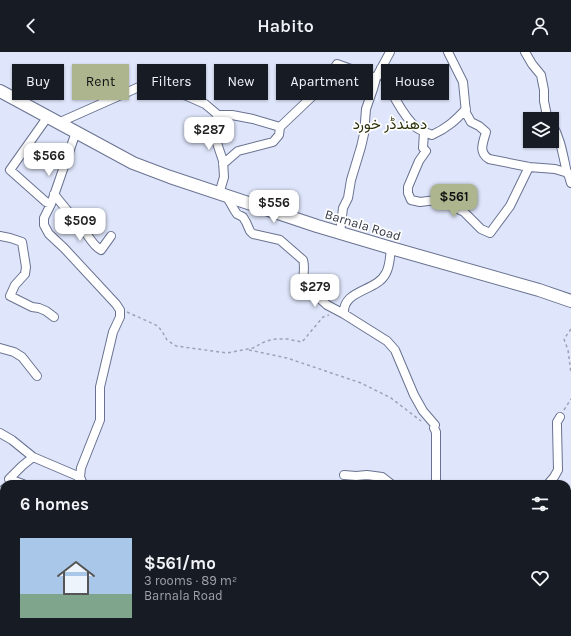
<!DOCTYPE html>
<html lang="en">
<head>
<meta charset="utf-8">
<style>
  :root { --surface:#171b24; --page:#242831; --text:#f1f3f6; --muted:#9ea1a6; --accent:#adb58f }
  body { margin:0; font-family:Karla,Vazirmatn,sans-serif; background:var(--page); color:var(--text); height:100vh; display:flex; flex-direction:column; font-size:15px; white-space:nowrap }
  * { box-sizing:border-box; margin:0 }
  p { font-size:13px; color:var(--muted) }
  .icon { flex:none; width:22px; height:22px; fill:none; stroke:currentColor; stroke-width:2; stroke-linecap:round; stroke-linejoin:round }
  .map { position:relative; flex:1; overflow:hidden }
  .side { position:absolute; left:0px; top:428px; width:571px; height:156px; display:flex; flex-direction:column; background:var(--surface); border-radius:12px 12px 0 0; box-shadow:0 1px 3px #0004 }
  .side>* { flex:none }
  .guide { position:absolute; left:12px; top:12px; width:547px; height:36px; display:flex; gap:8px }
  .fabs { position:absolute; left:523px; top:60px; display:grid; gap:8px }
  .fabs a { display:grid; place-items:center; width:36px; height:36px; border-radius:0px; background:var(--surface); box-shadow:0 1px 3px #0004; font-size:20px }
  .price { position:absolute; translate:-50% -34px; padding:0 9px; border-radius:8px; background:#fff; color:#222; font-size:13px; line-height:26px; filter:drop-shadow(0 1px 2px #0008) }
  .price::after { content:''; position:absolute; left:50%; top:24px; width:12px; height:9px; margin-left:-6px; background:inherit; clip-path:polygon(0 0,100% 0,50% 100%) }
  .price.selected { background:var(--accent); color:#111 }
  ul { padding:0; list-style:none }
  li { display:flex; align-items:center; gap:12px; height:100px; padding:0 20px }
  li span { display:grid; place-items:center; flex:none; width:112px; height:80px; border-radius:0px; color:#555 }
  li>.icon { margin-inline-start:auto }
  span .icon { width:48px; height:48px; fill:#fffc; stroke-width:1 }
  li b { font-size:17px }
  h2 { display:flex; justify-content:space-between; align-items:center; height:48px; padding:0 20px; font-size:17px }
  .pill { padding:0 14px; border-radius:0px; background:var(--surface); box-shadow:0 1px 3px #0004; font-size:14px; line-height:36px }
  .pill.selected { background:var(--accent); color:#111 }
  header { display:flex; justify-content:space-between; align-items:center; height:52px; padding:0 20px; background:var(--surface); font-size:18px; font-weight:600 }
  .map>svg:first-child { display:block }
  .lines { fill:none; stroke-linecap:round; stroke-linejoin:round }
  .minor-casing { stroke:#697291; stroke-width:10 }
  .secondary-casing { stroke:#697291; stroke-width:14 }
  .path { stroke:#9da3b5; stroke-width:1.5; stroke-dasharray:3 3; stroke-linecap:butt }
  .minor { stroke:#fff; stroke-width:8 }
  .secondary { stroke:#fff; stroke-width:12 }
  .labels { text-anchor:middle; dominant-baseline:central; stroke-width:3.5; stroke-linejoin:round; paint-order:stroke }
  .street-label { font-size:13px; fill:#323744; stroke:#fff }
  .quarter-label { font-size:15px; fill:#2b320b; stroke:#fff }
</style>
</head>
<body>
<header><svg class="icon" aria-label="back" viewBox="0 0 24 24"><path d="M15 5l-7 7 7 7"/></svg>Habito<svg class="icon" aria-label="person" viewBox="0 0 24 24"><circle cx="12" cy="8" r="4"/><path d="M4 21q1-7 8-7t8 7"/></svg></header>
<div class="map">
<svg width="571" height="584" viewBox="0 0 571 584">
  <rect width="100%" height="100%" fill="#dfe6fb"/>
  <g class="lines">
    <g class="minor-casing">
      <path id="minor" d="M448,0L463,30L466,61L471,70L479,74L486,80C483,91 478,100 489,107L529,115L555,117L568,121L571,131
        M525,0L532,12L541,23L544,38V49L547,64L549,67
        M381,16C386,32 404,66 417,76C422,79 427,81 432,83C447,76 455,69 466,57
        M218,63L212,76L223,109L224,125L219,142
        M44,70L10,118L46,150L51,152
        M58,71L148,31L187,44L205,52L218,63H232L253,67L280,75L321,36L337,12L376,26L390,0
        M552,72C561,87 563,104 567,121
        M76,80L51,152L44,166V173L49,182L64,196L116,252L120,258V265L113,280L100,335V368L81,416L80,425L83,432
        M424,80L423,96L426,99L419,109L408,135V141L411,148L420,150L436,148L446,151L464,160L481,177L490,181L510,154L529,115
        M223,112L238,99L273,90L279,83L280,75
        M54,142C63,154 73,165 83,177C88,183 93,194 101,198L111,184
        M227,145L235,159L237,162L243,165L246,170L250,179L253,182L280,188L303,208C306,217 301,226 305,233L327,253L344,262L387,289L395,298L414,343L423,359L435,373L434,376L436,380V432
        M340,181L343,156L348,146L351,128L361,95L364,82L366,57L373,37L376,26
        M0,184C8,185 15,187 22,190L26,215L25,222L15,233L10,244L32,255L39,256L46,259L54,265
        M344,262C342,237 377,240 386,221C390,214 390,204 391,196
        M0,296L14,300L22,305L37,324
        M0,381L12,388L33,405L80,425L79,428
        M344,423L356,424L367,423L382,425L391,432
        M23,432L9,427L22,414L33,405
        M548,432L554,425L558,418L557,374V370L560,365
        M4,437L1,442L4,445
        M0,517L4,504
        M155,580L158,584
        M459,580L461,584
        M317,581H342V584
        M34,584L39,580
        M490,584L491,580"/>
    </g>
    <g class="secondary-casing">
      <path id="secondary" d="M0,39L133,111L170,125L317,174L391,196L539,238L571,249"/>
    </g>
    <path class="path" d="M127,260L158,274L163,281L167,288L176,294L227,301L253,296L266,289L276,287H287L302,290L323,265L329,263
      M571,277L564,287L568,298L571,321
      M249,298L287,306L361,331L391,346L421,369
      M564,358L571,347
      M383,580L385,584"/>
    <use href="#minor" class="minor"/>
    <use href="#secondary" class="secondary"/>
  </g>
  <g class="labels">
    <g class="street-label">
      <text transform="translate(363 173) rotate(17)">Barnala Road</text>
    </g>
    <g class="quarter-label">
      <text x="390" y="72">دھندڈر خورد</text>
    </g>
  </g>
</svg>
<div class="fabs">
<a><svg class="icon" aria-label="layers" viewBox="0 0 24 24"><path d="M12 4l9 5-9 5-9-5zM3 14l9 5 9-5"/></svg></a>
</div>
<b class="price" style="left:209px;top:99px">$287</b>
<b class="price" style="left:49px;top:125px">$566</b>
<b class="price selected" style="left:454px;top:166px">$561</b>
<b class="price" style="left:274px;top:172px">$556</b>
<b class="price" style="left:80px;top:190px">$509</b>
<b class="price" style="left:315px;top:256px">$279</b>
<div class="guide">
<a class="pill">Buy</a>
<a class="pill selected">Rent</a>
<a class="pill">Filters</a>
<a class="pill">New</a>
<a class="pill">Apartment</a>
<a class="pill">House</a>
</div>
<section class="side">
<h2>6 homes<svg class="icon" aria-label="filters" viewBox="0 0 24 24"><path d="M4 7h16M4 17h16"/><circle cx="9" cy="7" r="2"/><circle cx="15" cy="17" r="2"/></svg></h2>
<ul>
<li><span style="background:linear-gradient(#a9c7e8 70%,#7fa58c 0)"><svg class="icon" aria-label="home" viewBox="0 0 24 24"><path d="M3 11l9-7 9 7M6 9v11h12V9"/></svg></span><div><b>$561/mo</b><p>3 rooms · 89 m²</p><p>Barnala Road</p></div><svg class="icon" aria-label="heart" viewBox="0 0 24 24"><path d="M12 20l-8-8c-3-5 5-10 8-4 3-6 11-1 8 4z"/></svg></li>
</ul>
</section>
</div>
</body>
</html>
